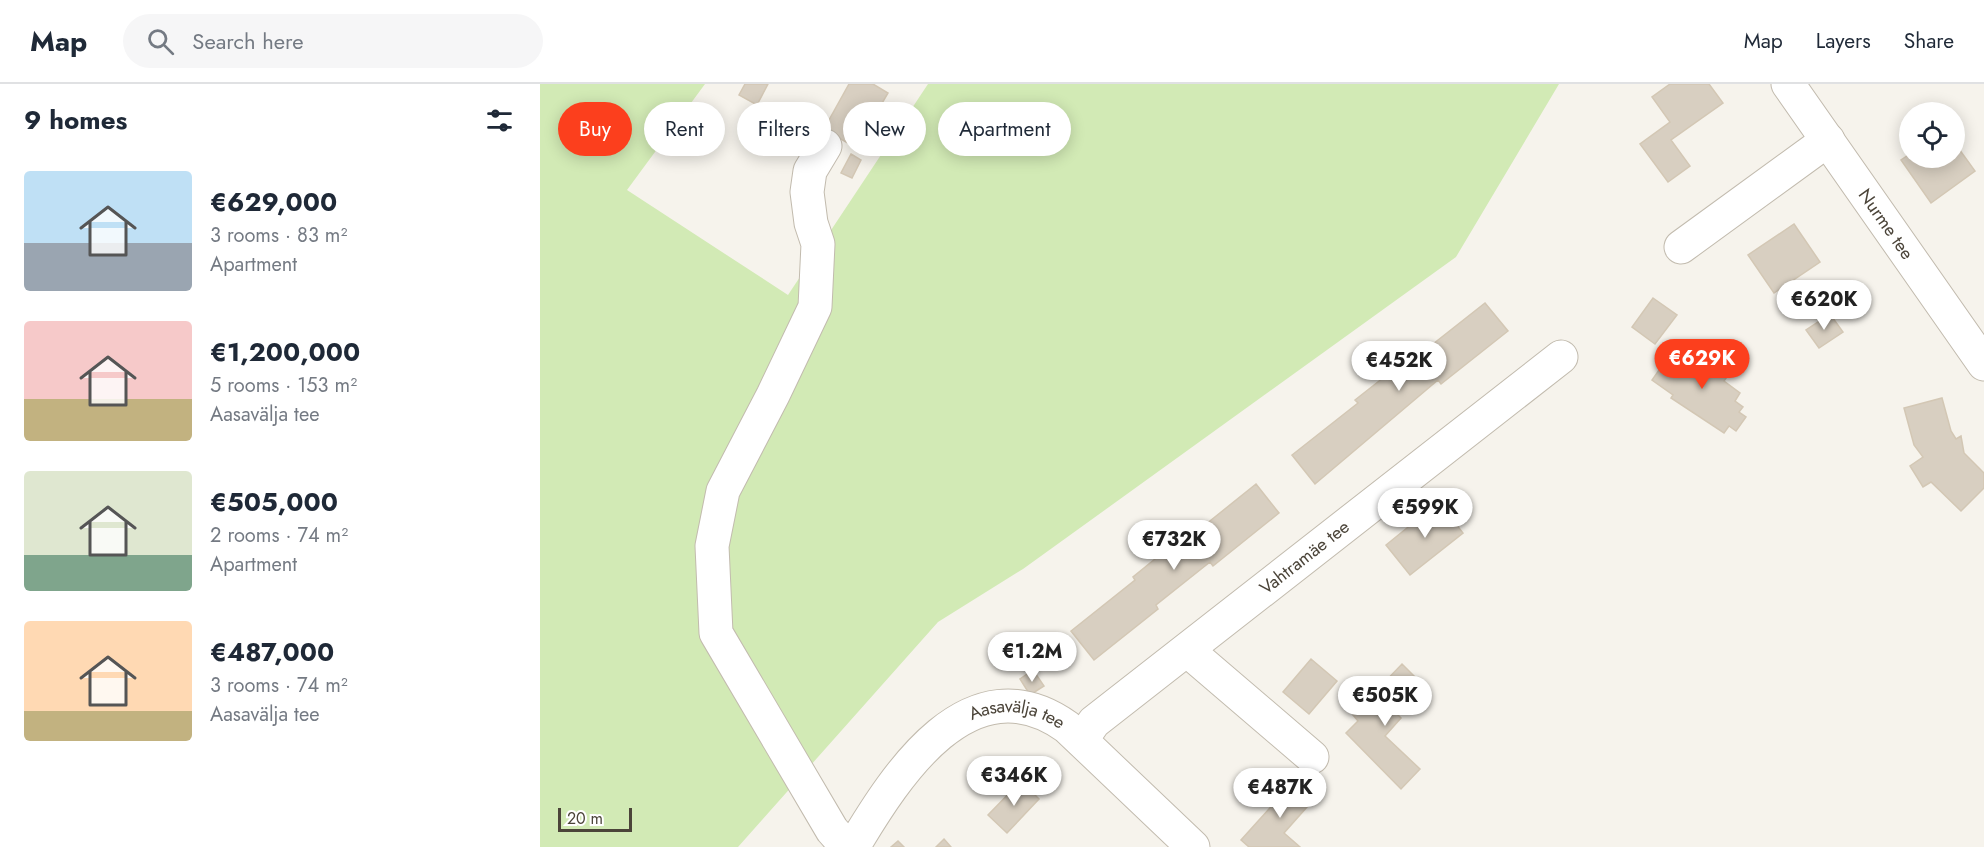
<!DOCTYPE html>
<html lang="en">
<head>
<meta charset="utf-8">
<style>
  :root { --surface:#fff; --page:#f6f6f7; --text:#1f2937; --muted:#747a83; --line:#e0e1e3; --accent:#fc3f1d }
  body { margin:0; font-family:Jost,sans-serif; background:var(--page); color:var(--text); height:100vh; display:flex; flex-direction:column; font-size:22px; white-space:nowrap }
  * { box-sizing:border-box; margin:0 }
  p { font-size:20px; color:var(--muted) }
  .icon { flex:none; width:33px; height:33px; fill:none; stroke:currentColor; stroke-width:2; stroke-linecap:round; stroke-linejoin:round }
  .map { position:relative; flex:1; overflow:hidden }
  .sheet { display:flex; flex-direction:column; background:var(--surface); width:540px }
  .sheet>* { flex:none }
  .banner { position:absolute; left:18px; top:18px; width:570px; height:54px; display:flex; gap:12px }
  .buttons { position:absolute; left:1359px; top:18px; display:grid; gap:12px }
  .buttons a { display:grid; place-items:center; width:66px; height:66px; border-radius:50%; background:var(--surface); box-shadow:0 3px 15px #0003; font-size:30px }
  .scale { position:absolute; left:18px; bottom:15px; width:74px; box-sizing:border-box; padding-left:6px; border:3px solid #4b4439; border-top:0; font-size:16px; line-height:21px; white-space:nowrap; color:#4b4439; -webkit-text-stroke:4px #fff; paint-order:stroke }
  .price { position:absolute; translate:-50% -51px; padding:0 14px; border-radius:21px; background:#fff; color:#222; font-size:20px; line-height:39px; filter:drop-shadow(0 2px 3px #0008) }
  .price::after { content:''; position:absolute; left:50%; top:36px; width:18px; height:14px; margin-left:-9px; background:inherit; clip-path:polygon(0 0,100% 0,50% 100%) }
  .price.active { background:var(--accent); color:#fff }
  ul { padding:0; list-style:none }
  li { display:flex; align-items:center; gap:18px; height:150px; padding:0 24px }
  li span { display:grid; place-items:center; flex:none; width:168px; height:120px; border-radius:6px; color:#555 }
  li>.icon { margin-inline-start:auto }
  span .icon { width:72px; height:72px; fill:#fffc; stroke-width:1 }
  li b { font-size:26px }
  h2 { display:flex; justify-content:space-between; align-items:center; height:72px; padding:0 24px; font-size:26px }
  .pill { padding:0 21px; border-radius:27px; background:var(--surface); box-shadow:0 3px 15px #0003; font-size:21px; line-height:54px }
  .pill.active { background:var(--accent); color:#fff }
  header { display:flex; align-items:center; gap:36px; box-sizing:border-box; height:84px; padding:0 30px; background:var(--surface); border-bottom:2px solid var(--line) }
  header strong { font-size:28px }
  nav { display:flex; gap:33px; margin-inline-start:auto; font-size:21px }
  .search { width:420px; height:54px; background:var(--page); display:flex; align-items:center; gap:15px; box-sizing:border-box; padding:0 21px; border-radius:33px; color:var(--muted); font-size:22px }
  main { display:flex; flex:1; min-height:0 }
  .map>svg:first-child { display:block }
  .green { fill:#d2eab5 }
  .building { fill:#d8cfc1; stroke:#d3c7b4; stroke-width:1.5 }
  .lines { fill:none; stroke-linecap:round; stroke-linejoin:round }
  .minor-casing { stroke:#c2bbae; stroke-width:35 }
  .minor { stroke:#fff; stroke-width:33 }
  .labels { text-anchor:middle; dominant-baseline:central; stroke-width:6; stroke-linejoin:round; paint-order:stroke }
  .street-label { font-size:18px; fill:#4b4439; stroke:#fff }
</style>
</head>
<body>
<header>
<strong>Map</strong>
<div class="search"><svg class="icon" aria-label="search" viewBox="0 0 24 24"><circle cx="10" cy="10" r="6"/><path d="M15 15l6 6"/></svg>Search here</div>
<nav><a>Map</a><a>Layers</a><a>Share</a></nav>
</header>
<main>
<section class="sheet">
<h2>9 homes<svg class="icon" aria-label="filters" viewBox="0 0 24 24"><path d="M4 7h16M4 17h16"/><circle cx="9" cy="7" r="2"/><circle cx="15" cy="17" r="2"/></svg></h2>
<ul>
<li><span style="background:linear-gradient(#bfe0f5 60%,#9aa5b1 0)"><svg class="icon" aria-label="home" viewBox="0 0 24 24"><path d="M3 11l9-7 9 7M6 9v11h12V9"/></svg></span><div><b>€629,000</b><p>3 rooms · 83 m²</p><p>Apartment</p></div></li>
<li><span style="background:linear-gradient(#f6c9c9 65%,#c2b280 0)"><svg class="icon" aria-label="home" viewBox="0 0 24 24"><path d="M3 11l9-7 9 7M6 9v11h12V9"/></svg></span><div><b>€1,200,000</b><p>5 rooms · 153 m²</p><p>Aasavälja tee</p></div></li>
<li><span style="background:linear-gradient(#dfe7d0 70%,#7fa58c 0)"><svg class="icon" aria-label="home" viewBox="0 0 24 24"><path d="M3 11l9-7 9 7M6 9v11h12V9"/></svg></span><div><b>€505,000</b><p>2 rooms · 74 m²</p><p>Apartment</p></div></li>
<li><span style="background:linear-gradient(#ffd9b3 75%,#c2b280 0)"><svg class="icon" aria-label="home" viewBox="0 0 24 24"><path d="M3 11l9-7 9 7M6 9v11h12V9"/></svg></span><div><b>€487,000</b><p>3 rooms · 74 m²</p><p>Aasavälja tee</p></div></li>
</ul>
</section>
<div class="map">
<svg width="1444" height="763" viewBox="0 0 1444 763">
  <rect width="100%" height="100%" fill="#f6f3ec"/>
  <path class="green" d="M0,0H165L87,106L248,211L388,0H1019L916,173L483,485L398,538L198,763H0Z"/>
  <path class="building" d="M205,0H228L217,21L199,11Z
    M309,0H333L348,9L316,64L284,45Z
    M1130,0H1169L1183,19L1131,56L1150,82L1128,98L1100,60L1130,38L1112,13Z
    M1414,58L1435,87L1391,119L1361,76L1370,70V74H1414Z
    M311,70L321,76L312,94L301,89Z
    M1254,140L1280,178L1234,209L1208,171Z
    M1113,214L1137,231L1115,260L1092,243Z
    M945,219L968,247L901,300L898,296L775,400L752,371L818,319L815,316L876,268L879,271Z
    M1290,230L1303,248L1279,264L1266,246Z
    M1145,268L1165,282L1171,273L1191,287L1184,297L1200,309L1195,317L1203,323L1199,328L1206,333L1196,347L1189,342L1184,349L1131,314L1133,311L1112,296L1131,269L1139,275Z
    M1402,314L1411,347L1416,355L1421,352L1424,369L1444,389V404L1421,427L1391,398L1383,403L1370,382L1383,373L1374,361L1364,324Z
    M716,400L739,429L673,482L670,478L616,521L618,525L554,576L531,547L595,496L593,493L647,449L650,453Z
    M899,418L923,449L870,491L846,461Z
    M771,575L797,597L769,630L743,608Z
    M862,580L879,597L852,625L861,634L845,652L880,685L861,705L806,649L818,637L813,631Z
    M493,586L504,602L490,611L480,595Z
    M755,696L775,714L744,749L760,763H709L701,756Z
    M481,697L499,715L467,749L448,731Z
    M404,755L411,763H396Z
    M358,757L364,763H351Z"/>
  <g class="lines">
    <g class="minor-casing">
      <g id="minor">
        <path id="s1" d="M1248,0L1444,280"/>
        <path d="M285,62L270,87L267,108L271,139L278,160L275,223L233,311L183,407L172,462L176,549L292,746L307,763"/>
        <path d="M1141,163L1288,56"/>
        <path d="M647,566L772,673"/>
        <path id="s2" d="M542,655L554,638L1021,273"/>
        <path id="s3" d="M313,763C356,691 430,574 527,643L653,763"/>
      </g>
    </g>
    <use href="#minor" class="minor"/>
  </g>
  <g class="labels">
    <g class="street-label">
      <text stroke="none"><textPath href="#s1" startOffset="171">Nurme tee</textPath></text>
      <text stroke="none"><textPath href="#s2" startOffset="288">Vahtramäe tee</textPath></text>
      <text stroke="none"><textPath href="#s3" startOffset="228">Aasavälja tee</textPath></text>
    </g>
  </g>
</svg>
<div class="buttons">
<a><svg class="icon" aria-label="locate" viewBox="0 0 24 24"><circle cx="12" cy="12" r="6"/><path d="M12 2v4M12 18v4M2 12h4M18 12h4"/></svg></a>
</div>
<div class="scale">20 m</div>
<b class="price" style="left:1284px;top:247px">€620K</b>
<b class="price active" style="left:1162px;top:306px">€629K</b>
<b class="price" style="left:859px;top:308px">€452K</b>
<b class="price" style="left:885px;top:455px">€599K</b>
<b class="price" style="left:634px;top:487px">€732K</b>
<b class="price" style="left:492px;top:599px">€1.2M</b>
<b class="price" style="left:845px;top:643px">€505K</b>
<b class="price" style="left:474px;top:723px">€346K</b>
<b class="price" style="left:740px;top:735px">€487K</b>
<div class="banner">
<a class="pill active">Buy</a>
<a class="pill">Rent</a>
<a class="pill">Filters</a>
<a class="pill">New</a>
<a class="pill">Apartment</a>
</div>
</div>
</main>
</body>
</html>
